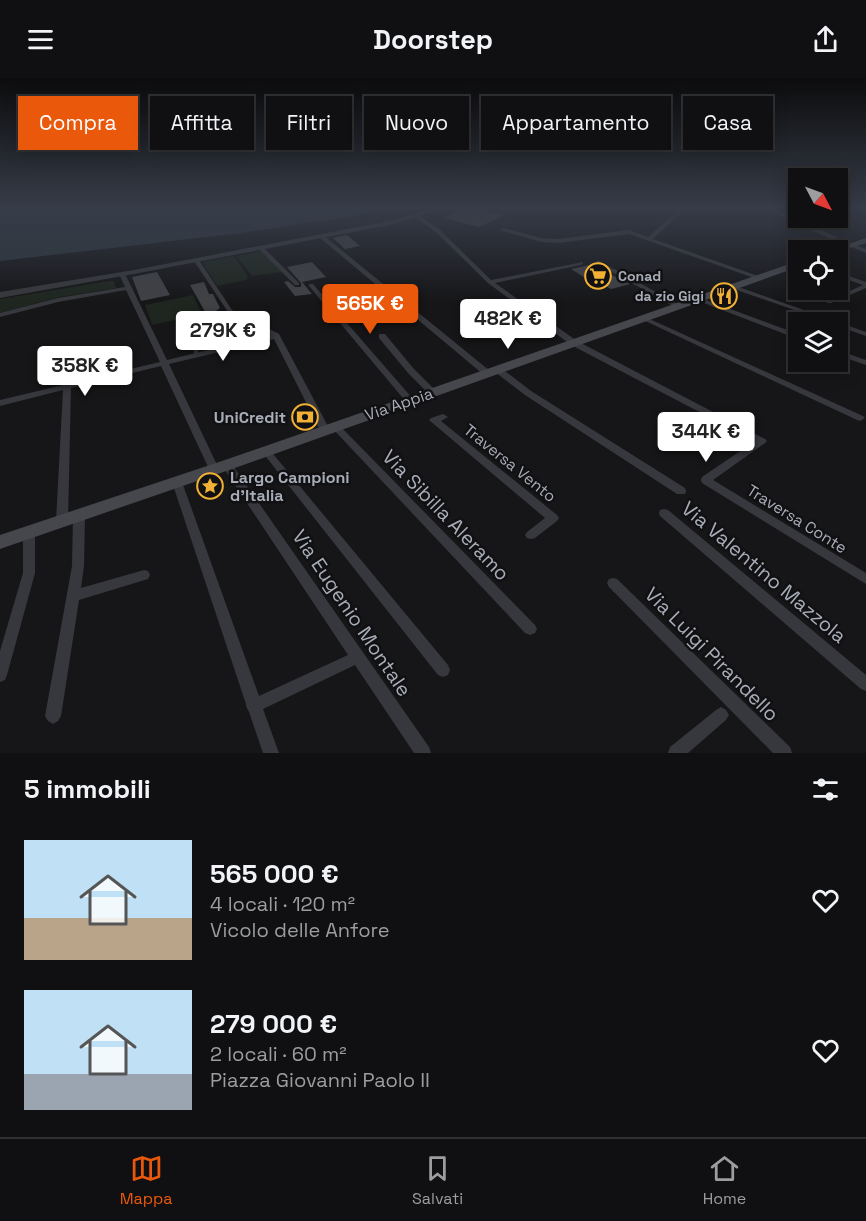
<!DOCTYPE html>
<html lang="it">
<head>
<meta charset="utf-8">
<style>
  :root { --surface:#101012; --page:#1e1e20; --text:#f1f3f6; --muted:#9c9d9f; --line:#303032; --accent:#ea580c }
  body { margin:0; font-family:"Space Grotesk",sans-serif; background:var(--page); color:var(--text); height:100vh; display:flex; flex-direction:column; font-size:22px; white-space:nowrap }
  * { box-sizing:border-box; margin:0 }
  p { font-size:20px; color:var(--muted) }
  .icon { flex:none; width:33px; height:33px; fill:none; stroke:currentColor; stroke-width:2; stroke-linecap:round; stroke-linejoin:round }
  .map { position:relative; height:675px; overflow:hidden }
  .panel { display:flex; flex-direction:column; background:var(--surface); flex:1 }
  .panel>* { flex:none }
  .banner { position:absolute; left:18px; top:18px; width:831px; height:54px; display:flex; gap:12px }
  .needle { width:39px; rotate:131deg }
  .controls { position:absolute; left:788px; top:90px; display:grid; gap:12px }
  .controls a { display:grid; place-items:center; width:60px; height:60px; border-radius:0px; background:var(--surface); box-shadow:0 3px 15px #0003,0 0 0 2px var(--line); font-size:30px }
  .price { position:absolute; translate:-50% -51px; padding:0 14px; border-radius:6px; background:#fff; color:#222; font-size:20px; line-height:39px; filter:drop-shadow(0 2px 3px #0008) }
  .price::after { content:''; position:absolute; left:50%; top:36px; width:18px; height:14px; margin-left:-9px; background:inherit; clip-path:polygon(0 0,100% 0,50% 100%) }
  .price.selected { background:var(--accent); color:#fff }
  ul { padding:0; list-style:none }
  li { display:flex; align-items:center; gap:18px; height:150px; padding:0 24px }
  li span { display:grid; place-items:center; flex:none; width:168px; height:120px; border-radius:0px; color:#555 }
  li>.icon { margin-inline-start:auto }
  span .icon { width:72px; height:72px; fill:#fffc; stroke-width:1 }
  li b { font-size:26px }
  h2 { display:flex; justify-content:space-between; align-items:center; height:72px; padding:0 24px; font-size:26px }
  .tag { padding:0 21px; border-radius:0px; background:var(--surface); box-shadow:0 3px 15px #0003,0 0 0 2px var(--line); font-size:21px; line-height:54px }
  .tag.selected { background:var(--accent); color:#fff }
  header { display:flex; justify-content:space-between; align-items:center; height:78px; padding:0 24px; background:var(--surface); font-size:27px; font-weight:600 }
  .menu { display:flex; justify-content:space-around; align-items:center; height:84px; border-top:2px solid var(--line); background:var(--surface); font-size:16px; color:var(--muted) }
  .menu a { display:grid; justify-items:center; gap:3px }
  .menu .selected { color:var(--accent) }
  .map>svg:first-child { display:block }
  .green { fill:#1e261f }
  .water { fill:#2c353c }
  .building { fill:#404145 }
  .lines { fill:none; stroke-linecap:round; stroke-linejoin:round }
  .service-far2 { stroke:#37383d; stroke-width:3 }
  .service-far1 { stroke:#37383d; stroke-width:4 }
  .service { stroke:#37383d; stroke-width:4.5 }
  .minor { fill:#37383d; fill-rule:evenodd }
  .tertiary { fill:#37383d; fill-rule:evenodd }
  .secondary { fill:#45474d; fill-rule:evenodd }
  .labels { text-anchor:middle; dominant-baseline:central; stroke-width:5; stroke-linejoin:round; paint-order:stroke }
  .far-poi-label { font-size:14px; font-weight:bold; fill:#a8adb8; stroke:#111113; text-anchor:start }
  .street-label { font-size:16px; fill:#a8adb8; stroke:#111113 }
  .poi-label { font-size:16px; font-weight:bold; fill:#a8adb8; stroke:#111113; text-anchor:end }
  .near-street-label { font-size:20px; fill:#a8adb8; stroke:#111113 }
</style>
</head>
<body>
<header><svg class="icon" aria-label="menu" viewBox="0 0 24 24"><path d="M4 6h16M4 12h16M4 18h16"/></svg>Doorstep<svg class="icon" aria-label="share" viewBox="0 0 24 24"><path d="M12 15V3M7 8l5-5 5 5M5 13v7h14v-7"/></svg></header>
<div class="map">
<svg width="866" height="675" viewBox="0 0 866 675">
  <rect width="100%" height="100%" fill="#161618"/>
  <path class="green" d="M262,173L283,194L252,198L236,178Z
    M234,178L248,199L246,202L217,208L202,184Z
    M110,203H114L116,210L60,219L0,235V221Z
    M193,217L202,236L152,247L145,227Z"/>
  <path class="water" d="M0,130H382L357,138L241,155L0,183Z"/>
  <path class="building" d="M466,130H473L504,137L479,149L444,140Z
    M347,157L360,168L345,171L333,160Z
    M312,184L326,199L302,204L312,216L295,218L284,204L288,203L295,209H301V205L287,189Z
    M594,186L612,197L630,206L611,211L600,205L595,206L571,191Z
    M157,194L170,217L141,223L132,199Z
    M204,204L209,216H213L220,230L208,239L190,207Z"/>
  <g class="lines">
    <path class="service-far2" d="M598,184L616,194"/>
    <path class="service-far1" d="M614,193L677,228
      M196,275L195,254L203,246L234,237"/>
    <path class="service" d="M196,274V277"/>
    <path class="minor" d="M678,133L682,134L653,161L761,199V201H757L629,156L558,165L541,164L500,152L503,150L541,160L558,161L629,152L648,159Z
      M415,137H419L440,152L491,202L583,184V186L581,187L495,205L577,263L765,361L767,363L765,365L713,402L866,495V506L702,405L701,402L702,399L755,363L571,267L543,246L506,257H500V253L538,242L488,205L436,154L415,139Z
      M798,139L805,140L794,144L791,142Z
      M319,157H323L490,293L491,295L490,297H484L319,159Z
      M851,165L866,171V175L849,168L848,167Z
      M259,169H263L299,205V207H295L259,171Z
      M195,182H199L232,232L279,256L330,352L325,355L320,352L274,261L169,286L219,391L218,393H210L209,391L161,288L71,310L68,443L66,446L62,447L58,446L56,443L63,312L0,328V322L160,284L126,212L58,224L0,239V235L58,220L125,209L119,196L122,194L125,196L132,210L167,282L269,257L228,234L194,183Z
      M837,194L866,204V210L831,225H827V223L863,207L837,198Z
      M309,206H313L413,321L414,323L413,325H407L309,208Z
      M733,207L866,254V258L837,248V244H829L731,210V208Z
      M698,219L798,256V261L696,222L695,221Z
      M643,238L863,338L865,340L860,343L857,342L641,241L639,240Z
      M379,256H385L414,291L436,313L437,315L436,317H430L408,295L379,260Z
      M837,272L866,282V287L837,277Z
      M495,290H501L531,313L685,410L686,413L685,416H677L525,317L495,294L494,292Z
      M443,336L448,339L441,343L557,437L559,440L557,443L535,460L531,461L527,460L525,457L527,454L545,440L429,342L431,340Z
      M336,346L339,347L535,547L537,551L535,555L530,557L525,555L333,351L331,349Z
      M266,370L269,371L448,587L450,592L448,597L443,599L438,597L263,375L261,373L263,371Z
      M227,384L231,385L429,669L431,675H414L355,587L263,631L279,675H263L249,634L246,628V626L172,404L173,401H181L182,404L259,618L348,577L223,389L222,387L223,385Z
      M664,431L668,432L866,597V613L861,611L660,438L659,435L660,432Z
      M79,433L83,434L85,437L84,488L81,510L144,492L148,493L150,497L148,501L79,522L61,638L58,643L53,646L48,643L45,638L72,488L73,437L75,434Z
      M29,450L33,451L35,454V495L7,597L5,602L0,604V573L23,495V454L25,451Z
      M613,500L617,501L790,669L792,675H773L609,509L607,505L609,501Z
      M721,629L726,632L729,637L726,642L688,675H668L670,669L716,632Z"/>
    <path class="tertiary" d="M434,130H442L395,146L134,196L0,220V214L134,192L394,142Z
      M764,130H771L855,167L848,169Z"/>
    <path class="secondary" d="M866,160V165L837,174L832,172Z
      M798,183V189L232,391L0,471V457L222,383Z"/>
  </g>
  <linearGradient id="sky" x2="0" y2="1"><stop stop-color="#0c0c0d"/><stop offset="0.58" stop-color="#363c48"/><stop offset="1" stop-color="#363c48" stop-opacity="0"/></linearGradient>
  <rect width="866" height="224" fill="url(#sky)"/>
  <defs>
    <g id="supermarket-ring" transform="scale(1.35)"><circle r="9.5" fill="#111113" stroke="#f2b134" stroke-width="1.5"/><path d="M-6-5.5h2.5l.6 2H6L4.5 2H-2.5L-4.4-4H-6ZM-1.5 3.2a1.3 1.3 0 1 0 .1 0ZM3 3.2a1.3 1.3 0 1 0 .1 0Z" fill="#f2b134"/></g>
    <g id="restaurant-ring" transform="scale(1.35)"><circle r="9.5" fill="#111113" stroke="#f2b134" stroke-width="1.5"/><path d="M-5-6h1v4h1v-4h1v4h1v-4h1v5L-1.5 .5V6h-2V.5L-5-1ZM5-6V6H3V1.5H1.5Q1.5-4 5-6Z" fill="#f2b134"/></g>
    <g id="bank-ring" transform="scale(1.35)"><circle r="9.5" fill="#111113" stroke="#f2b134" stroke-width="1.5"/><path d="M-6-4H6V4H-6ZM0-2.3a2.3 2.3 0 1 0 0 4.6a2.3 2.3 0 1 0 0-4.6Z" fill="#f2b134"/></g>
    <g id="sight-ring" transform="scale(1.35)"><circle r="9.5" fill="#111113" stroke="#f2b134" stroke-width="1.5"/><path d="M0-6L1.8-2.2L6-1.7L2.9 1.2L3.7 5.4L0 3.3L-3.7 5.4L-2.9 1.2L-6-1.7L-1.8-2.2Z" fill="#f2b134"/></g>
  </defs>
  <g fill-rule="evenodd">
    <use href="#supermarket-ring" x="598" y="198"/>
    <use href="#restaurant-ring" x="724" y="218"/>
    <use href="#bank-ring" x="305" y="339"/>
    <use href="#sight-ring" x="210" y="408"/>
  </g>
  <g class="labels">
    <g class="far-poi-label">
      <text x="618" y="198">Conad</text>
      <text x="704" y="218" text-anchor="end">da zio Gigi</text>
    </g>
    <g class="street-label">
      <text transform="translate(399 326) rotate(-19)">Via Appia</text>
      <text transform="translate(510 385) rotate(39)">Traversa Vento</text>
      <text transform="translate(797 441) rotate(32)">Traversa Conte</text>
    </g>
    <g class="poi-label">
      <text x="286" y="339">UniCredit</text>
      <text x="230" y="399" text-anchor="start">Largo Campioni<tspan x="230" dy="18">d'Italia</tspan></text>
    </g>
    <g class="near-street-label">
      <text transform="translate(446 437) rotate(46)">Via Sibilla Aleramo</text>
      <text transform="translate(764 494) rotate(40)">Via Valentino Mazzola</text>
      <text transform="translate(352 535) rotate(56)">Via Eugenio Montale</text>
      <text transform="translate(712 576) rotate(45)">Via Luigi Pirandello</text>
    </g>
  </g>
</svg>
<div class="controls">
<a><svg class="needle" viewBox="-14 -14 28 28"><path d="M0-13l5 13h-10z" fill="#e53935"/><path d="M0 13l5-13h-10z" fill="#9c9d9f"/></svg></a>
<a><svg class="icon" aria-label="locate" viewBox="0 0 24 24"><circle cx="12" cy="12" r="6"/><path d="M12 2v4M12 18v4M2 12h4M18 12h4"/></svg></a>
<a><svg class="icon" aria-label="layers" viewBox="0 0 24 24"><path d="M12 4l9 5-9 5-9-5zM3 14l9 5 9-5"/></svg></a>
</div>
<b class="price selected" style="left:370px;top:257px">565K €</b>
<b class="price" style="left:508px;top:272px">482K €</b>
<b class="price" style="left:223px;top:284px">279K €</b>
<b class="price" style="left:85px;top:319px">358K €</b>
<b class="price" style="left:706px;top:385px">344K €</b>
<div class="banner">
<a class="tag selected">Compra</a>
<a class="tag">Affitta</a>
<a class="tag">Filtri</a>
<a class="tag">Nuovo</a>
<a class="tag">Appartamento</a>
<a class="tag">Casa</a>
</div>
</div>
<section class="panel">
<h2>5 immobili<svg class="icon" aria-label="filters" viewBox="0 0 24 24"><path d="M4 7h16M4 17h16"/><circle cx="9" cy="7" r="2"/><circle cx="15" cy="17" r="2"/></svg></h2>
<ul>
<li><span style="background:linear-gradient(#bfe0f5 65%,#b9a48a 0)"><svg class="icon" aria-label="home" viewBox="0 0 24 24"><path d="M3 11l9-7 9 7M6 9v11h12V9"/></svg></span><div><b>565 000 €</b><p>4 locali · 120 m²</p><p>Vicolo delle Anfore</p></div><svg class="icon" aria-label="heart" viewBox="0 0 24 24"><path d="M12 20l-8-8c-3-5 5-10 8-4 3-6 11-1 8 4z"/></svg></li>
<li><span style="background:linear-gradient(#bfe0f5 70%,#9aa5b1 0)"><svg class="icon" aria-label="home" viewBox="0 0 24 24"><path d="M3 11l9-7 9 7M6 9v11h12V9"/></svg></span><div><b>279 000 €</b><p>2 locali · 60 m²</p><p>Piazza Giovanni Paolo II</p></div><svg class="icon" aria-label="heart" viewBox="0 0 24 24"><path d="M12 20l-8-8c-3-5 5-10 8-4 3-6 11-1 8 4z"/></svg></li>
</ul>
</section>
<nav class="menu">
<a class="selected"><svg class="icon" aria-label="map" viewBox="0 0 24 24"><path d="M3 6l6-2 6 2 6-2v14l-6 2-6-2-6 2zM9 4v14M15 6v14"/></svg>Mappa</a>
<a><svg class="icon" aria-label="saved" viewBox="0 0 24 24"><path d="M7 4h10v16l-5-4-5 4z"/></svg>Salvati</a>
<a><svg class="icon" aria-label="home" viewBox="0 0 24 24"><path d="M3 11l9-7 9 7M6 9v11h12V9"/></svg>Home</a>
</nav>
</body>
</html>
